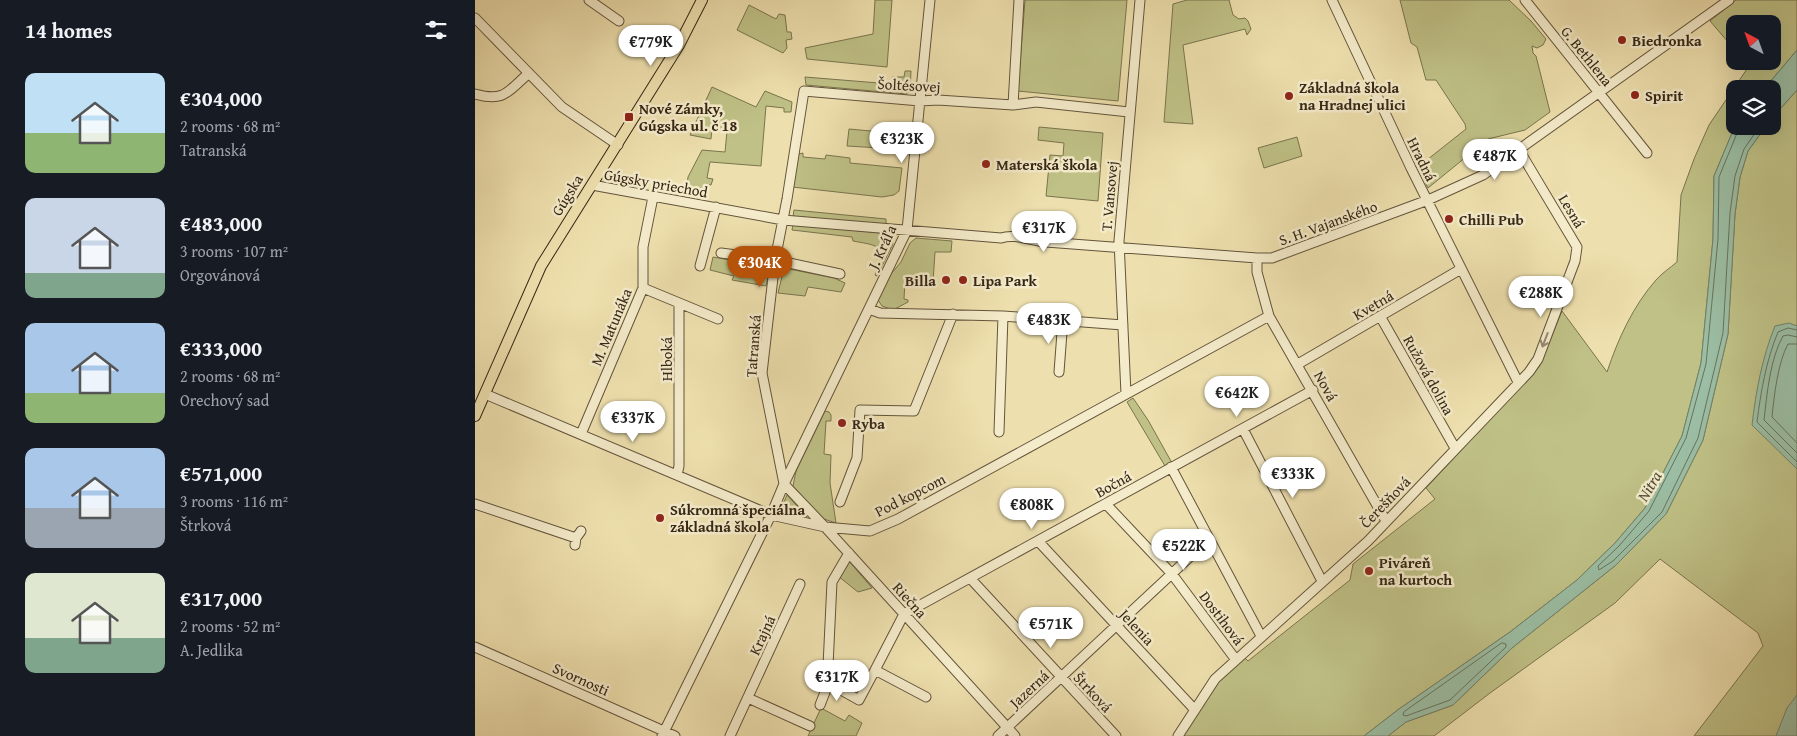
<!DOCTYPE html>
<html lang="en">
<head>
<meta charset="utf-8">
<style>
  :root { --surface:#171b24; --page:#20242c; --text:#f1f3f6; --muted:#9ea1a6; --accent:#b45309 }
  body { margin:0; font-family:"Gentium Book Plus",serif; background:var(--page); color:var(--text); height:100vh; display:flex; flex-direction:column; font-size:19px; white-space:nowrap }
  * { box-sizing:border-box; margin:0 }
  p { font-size:16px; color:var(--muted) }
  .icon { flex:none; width:28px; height:28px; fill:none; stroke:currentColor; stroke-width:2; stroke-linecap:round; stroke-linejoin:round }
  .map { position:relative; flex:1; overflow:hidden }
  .sheet { display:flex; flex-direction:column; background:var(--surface); width:475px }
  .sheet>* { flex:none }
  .needle { width:32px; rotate:319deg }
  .controls { position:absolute; left:1251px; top:15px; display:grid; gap:10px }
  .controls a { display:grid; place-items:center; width:55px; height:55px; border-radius:10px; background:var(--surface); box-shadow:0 5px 20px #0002; font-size:25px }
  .price { position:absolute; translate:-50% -42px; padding:0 11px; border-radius:18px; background:#fff; color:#222; font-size:16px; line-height:32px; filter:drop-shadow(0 1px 2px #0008) }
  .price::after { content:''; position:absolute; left:50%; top:30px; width:15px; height:11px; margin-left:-8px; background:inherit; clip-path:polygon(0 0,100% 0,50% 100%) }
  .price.current { background:var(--accent); color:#fff }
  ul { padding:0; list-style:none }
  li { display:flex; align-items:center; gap:15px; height:125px; padding:0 25px }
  li span { display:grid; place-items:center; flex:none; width:140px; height:100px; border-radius:10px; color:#555 }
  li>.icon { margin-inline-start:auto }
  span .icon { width:60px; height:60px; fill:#fffc; stroke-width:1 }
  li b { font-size:21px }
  h2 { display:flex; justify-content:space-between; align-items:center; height:60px; padding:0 25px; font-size:21px }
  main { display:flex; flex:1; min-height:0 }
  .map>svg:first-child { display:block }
  .green { fill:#bfc186; stroke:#7a744e }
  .water { fill:#9bbea4; stroke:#72816b }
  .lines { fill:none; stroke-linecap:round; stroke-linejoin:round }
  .shore { stroke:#68725c; stroke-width:1 }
  .minor-casing { stroke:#63543b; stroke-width:11 }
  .major-casing { stroke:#352615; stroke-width:12 }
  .minor { stroke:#f4ebca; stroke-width:9 }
  .major { stroke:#eee0ae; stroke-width:10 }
  .oneway { stroke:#948870 }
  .poi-dot { fill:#8f2418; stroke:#f4ebca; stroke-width:2 }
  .labels { text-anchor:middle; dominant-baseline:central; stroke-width:5; stroke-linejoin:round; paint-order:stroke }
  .poi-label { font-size:15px; font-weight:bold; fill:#352615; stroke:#f4ebca; text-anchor:start }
  .street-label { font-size:15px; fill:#352615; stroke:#f4ebca }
  .water-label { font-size:16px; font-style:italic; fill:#4e4c39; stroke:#f4ebca }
</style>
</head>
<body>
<main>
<section class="sheet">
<h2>14 homes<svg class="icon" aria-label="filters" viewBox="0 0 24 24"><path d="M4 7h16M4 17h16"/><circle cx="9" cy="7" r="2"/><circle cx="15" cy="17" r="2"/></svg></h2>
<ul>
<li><span style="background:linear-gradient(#bfe0f5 60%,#8fb573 0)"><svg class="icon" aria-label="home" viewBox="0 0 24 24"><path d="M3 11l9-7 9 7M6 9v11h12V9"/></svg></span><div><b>€304,000</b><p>2 rooms · 68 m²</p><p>Tatranská</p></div></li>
<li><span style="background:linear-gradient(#c9d6e8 75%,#7fa58c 0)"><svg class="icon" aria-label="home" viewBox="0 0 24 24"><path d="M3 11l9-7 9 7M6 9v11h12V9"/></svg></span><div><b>€483,000</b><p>3 rooms · 107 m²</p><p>Orgovánová</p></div></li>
<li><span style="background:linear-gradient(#a9c7e8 70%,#8fb573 0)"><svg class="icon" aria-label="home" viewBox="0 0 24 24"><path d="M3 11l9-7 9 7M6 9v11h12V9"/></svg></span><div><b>€333,000</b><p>2 rooms · 68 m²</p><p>Orechový sad</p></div></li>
<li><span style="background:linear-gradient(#a9c7e8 60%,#9aa5b1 0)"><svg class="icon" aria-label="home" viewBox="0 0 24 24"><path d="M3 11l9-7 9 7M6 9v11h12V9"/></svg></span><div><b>€571,000</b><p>3 rooms · 116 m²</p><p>Štrková</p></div></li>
<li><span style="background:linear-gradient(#dfe7d0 65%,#7fa58c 0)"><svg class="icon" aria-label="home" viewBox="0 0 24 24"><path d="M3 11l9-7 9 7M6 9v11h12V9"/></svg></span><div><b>€317,000</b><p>2 rooms · 52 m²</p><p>A. Jedlika</p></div></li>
</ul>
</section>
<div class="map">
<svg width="1322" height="736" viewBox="0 0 1322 736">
  <rect width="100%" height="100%" fill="#eee0ae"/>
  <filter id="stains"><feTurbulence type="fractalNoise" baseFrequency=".004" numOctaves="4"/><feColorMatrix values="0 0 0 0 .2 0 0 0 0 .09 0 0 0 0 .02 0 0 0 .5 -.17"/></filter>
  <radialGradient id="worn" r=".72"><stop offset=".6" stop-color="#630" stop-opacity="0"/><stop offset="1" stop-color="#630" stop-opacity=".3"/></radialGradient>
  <path class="green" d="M400,0H417L412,67L332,59L330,48L398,34Z
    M550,0H652L643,101L543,91Z
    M712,0H754L758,15L764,19L770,18L773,21L776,29L772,35L770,29L708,45L718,124L689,122L698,4Z
    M925,0H1034L1056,21L1071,39L1068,45L1062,48L1057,46L1058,53L1061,56L1075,112L1050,130L1013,139L953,188L943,167L991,129L990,124L961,80H951L942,47L936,43Z
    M1261,0H1322V50L1289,89H1260V126L1239,176L1238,239L1226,363L1207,436L1170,508L1140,543L1102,580L1035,632L924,709L889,736H707L742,682L768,656L773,661L875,580L878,564L960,499L951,488L1064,367L1087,311L1132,372C1143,339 1158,306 1181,280C1187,273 1195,268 1202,262L1206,195L1219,159L1234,125L1274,66L1270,61H1298V24H1260V50L1235,21Z
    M274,5L301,19L304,14L310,15L312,32H316L317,39L311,40L312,48L308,53L262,30Z
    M430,71H436L435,91L431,94L331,85L330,77L416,84L417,77H429Z
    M237,87L281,107L290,91L317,102L316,112H309V108L291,106L286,166L235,162L232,178L238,179L236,185L231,184L229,194L211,193L213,177L227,150L250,152L252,131L237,129L236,139L215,135Z
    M1322,90V736H1219L1288,646L1283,633L1185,559L1140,603L1015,693L959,736H913L931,722L978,705L1037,648L1141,565L1191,514L1228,440L1253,334L1260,214L1265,177L1273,151L1291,126H1298V117Z
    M564,127L628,133L623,201L571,196L575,155L588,156L589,143L563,140Z
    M374,129L407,132L406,148L372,146Z
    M822,137L827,156L789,168L783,148Z
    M328,153V157L350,159L351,155L375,158V163L427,168L424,191L419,195L407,197L317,187L321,157L324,154Z
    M319,210L411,219V225L318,217Z
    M318,224L414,234L418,244L402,276L400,275C412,245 405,246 378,241L377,237L317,230Z
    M441,238L477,241L476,252H460L458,282L430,281L429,299L433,300V302L418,310L407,306L403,300L416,274L426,262L435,243Z
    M238,257L282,265L284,261L296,264L291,286L257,280L259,276L235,270Z
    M309,268L359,278L370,283L366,292L333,287L330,296L303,293Z
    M658,398L673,420L697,463L690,466L652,402Z
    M350,411L354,412L356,415V421H351L349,454L356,455L355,483L361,523L346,518L318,486L321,471Z
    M312,495L332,517L331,519L304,513Z
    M374,561L397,588L383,592L363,576Z
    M346,708L370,721L374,715L387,723L381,736H333Z"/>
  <path class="water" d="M1322,50V90L1298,117V89H1289Z
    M1260,126H1291L1273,151L1265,177L1260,214L1253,334L1228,440L1191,514L1141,565L1037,648L978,705L931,722L913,736H889L924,709L1035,632L1102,580L1140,543L1170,508L1207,436L1226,363L1238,239L1239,176Z
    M1314,323L1322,326V469L1277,425C1281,391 1287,358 1300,326Z
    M1322,695V736H1301L1312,708Z"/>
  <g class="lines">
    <path class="shore" d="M1265,126L1244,177L1243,239L1231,364L1211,438L1174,511L1144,546L1123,566L1124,570L1138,561L1187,512L1223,438L1248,333L1255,213L1260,176L1269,149L1285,126
      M1322,330L1313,328L1303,332C1291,361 1286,391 1282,422L1322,462
      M1322,337L1313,335L1308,336C1295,359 1292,394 1289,420L1322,453
      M1322,344H1313C1303,362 1299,396 1297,417L1322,443
      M1027,643L1031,644V647L975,700L931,716L928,715L929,712Z"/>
    <g class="minor-casing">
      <path id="minor" d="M114,0L144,21
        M857,0L936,168L1043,382
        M1050,0L1172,153
        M0,18L87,107L143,145
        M0,94C30,102 32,92 53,74
        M538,105L544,0
        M117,185L308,220L526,238C540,233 557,241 571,242C641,247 712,253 782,258H797L953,200L1008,175L1254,0
        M246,253L300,260L365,274
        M782,258V272L794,316L911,521
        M225,266L241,207
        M168,288L243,319
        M394,309L405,313L528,316L648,325
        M905,316L980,448
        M823,364L986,269
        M584,372L588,319
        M10,394L296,515L350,527L395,531L423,519L794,316
        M651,394L644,241L665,0
        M768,429L847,581
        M524,432L528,316
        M106,434L168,288V247L178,197
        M696,467L786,636
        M202,475L204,466V303
        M309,484L287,373L300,260L312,199L329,91L445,101L463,100L538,105L561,102L654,112
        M309,484L350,527L540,736
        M365,502L382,458L385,410L439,411L478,314
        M0,504L101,538
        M631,504L697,574L761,660
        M563,541L720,710
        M100,545L101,538L106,531
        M495,578L641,736
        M0,647L200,736
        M352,682L384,700L400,670
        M451,697L400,670L429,614L838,390
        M273,698L335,726
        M345,705L352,687L357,582L374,553
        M187,736L296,515L309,484L432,230L455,0
        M255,736L325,584
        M523,736L734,539
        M703,736L740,679L893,541L1054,372L1063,359L1100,261L1102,247L1044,150"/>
    </g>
    <g class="major-casing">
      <path id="major" d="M0,416L66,266L204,45L227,0"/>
    </g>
    <use href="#minor" class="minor"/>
    <use href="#major" class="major"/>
  </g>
  <defs><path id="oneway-shaft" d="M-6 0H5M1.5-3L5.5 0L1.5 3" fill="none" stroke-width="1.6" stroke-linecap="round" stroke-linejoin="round" transform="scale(1.25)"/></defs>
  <use class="oneway" href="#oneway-shaft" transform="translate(1070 340) rotate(111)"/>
  <g class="poi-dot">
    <circle cx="1147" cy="40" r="5"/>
    <circle cx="1160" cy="95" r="5"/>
    <circle cx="814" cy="96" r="5"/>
    <rect x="149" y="112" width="10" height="10" rx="2.5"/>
    <circle cx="511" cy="164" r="5"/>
    <circle cx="974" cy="219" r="5"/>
    <circle cx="471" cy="280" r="5"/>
    <circle cx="488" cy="280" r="5"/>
    <circle cx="367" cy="423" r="5"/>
    <circle cx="185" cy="518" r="5"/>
    <circle cx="894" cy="571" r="5"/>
  </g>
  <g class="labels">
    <g class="poi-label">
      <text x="1157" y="40">Biedronka</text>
      <text x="824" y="87">Základná škola<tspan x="824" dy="17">na Hradnej ulici</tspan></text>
      <text x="1170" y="95">Spirit</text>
      <text x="164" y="108">Nové Zámky,<tspan x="164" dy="17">Gúgska ul. č 18</tspan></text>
      <text x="521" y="164">Materská škola</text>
      <text x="984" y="219">Chilli Pub</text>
      <text x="461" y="280" text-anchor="end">Billa</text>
      <text x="498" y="280">Lipa Park</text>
      <text x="377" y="423">Ryba</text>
      <text x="195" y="509">Súkromná špeciálna<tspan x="195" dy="17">základná škola</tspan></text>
      <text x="904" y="562">Piváreň<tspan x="904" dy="17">na kurtoch</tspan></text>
    </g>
    <g class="street-label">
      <text transform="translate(1112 56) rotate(51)">G. Bethlena</text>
      <text transform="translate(434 85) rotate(3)">Šoltésovej</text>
      <text transform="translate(947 159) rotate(64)">Hradná</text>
      <text transform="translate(181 183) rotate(10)">Gúgsky priechod</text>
      <text transform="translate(92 195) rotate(-58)">Gúgska</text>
      <text transform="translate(634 196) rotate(-85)">T. Vansovej</text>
      <text transform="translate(1097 211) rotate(59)">Lesná</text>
      <text transform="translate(853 223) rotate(-20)">S. H. Vajanského</text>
      <text transform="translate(407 247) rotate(-65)">J. Kráľa</text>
      <text transform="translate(898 305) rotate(-30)">Kvetná</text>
      <text transform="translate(136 327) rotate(-67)">M. Matunáka</text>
      <text transform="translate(278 346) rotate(-86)">Tatranská</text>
      <text transform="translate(191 359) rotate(-90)">Hlboká</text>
      <text transform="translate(954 375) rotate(61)">Ružová dolina</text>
      <text transform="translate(851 386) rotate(61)">Nová</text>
      <text transform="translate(638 484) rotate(-29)">Bočná</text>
      <text transform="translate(435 495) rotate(-27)">Pod kopcom</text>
      <text transform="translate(910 502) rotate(-46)">Čerešňová</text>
      <text transform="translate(435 600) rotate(48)">Riečna</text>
      <text transform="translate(747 618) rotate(53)">Dostihová</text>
      <text transform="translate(662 627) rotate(47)">Jelenia</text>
      <text transform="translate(287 635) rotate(-65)">Krajná</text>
      <text transform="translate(106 679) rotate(24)">Svornosti</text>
      <text transform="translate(554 689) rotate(-43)">Jazerná</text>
      <text transform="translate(618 692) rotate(47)">Štrková</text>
    </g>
    <g class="water-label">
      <text transform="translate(1174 486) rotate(-59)">Nitra</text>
    </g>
  </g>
  <rect width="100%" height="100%" filter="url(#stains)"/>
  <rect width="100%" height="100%" fill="url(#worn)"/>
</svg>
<div class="controls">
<a><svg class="needle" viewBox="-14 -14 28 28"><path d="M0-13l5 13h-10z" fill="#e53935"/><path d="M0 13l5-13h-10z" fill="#9ea1a6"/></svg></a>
<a><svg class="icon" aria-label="layers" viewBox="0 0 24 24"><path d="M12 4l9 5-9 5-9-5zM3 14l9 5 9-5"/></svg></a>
</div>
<b class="price" style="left:176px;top:67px">€779K</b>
<b class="price" style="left:427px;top:164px">€323K</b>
<b class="price" style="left:1020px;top:181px">€487K</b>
<b class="price" style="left:569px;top:253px">€317K</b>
<b class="price current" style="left:285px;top:288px">€304K</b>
<b class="price" style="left:1066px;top:318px">€288K</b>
<b class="price" style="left:574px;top:345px">€483K</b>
<b class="price" style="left:762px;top:418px">€642K</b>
<b class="price" style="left:158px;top:443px">€337K</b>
<b class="price" style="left:818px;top:499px">€333K</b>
<b class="price" style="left:557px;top:530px">€808K</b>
<b class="price" style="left:709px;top:571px">€522K</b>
<b class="price" style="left:576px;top:649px">€571K</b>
<b class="price" style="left:362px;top:702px">€317K</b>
</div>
</main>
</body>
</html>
